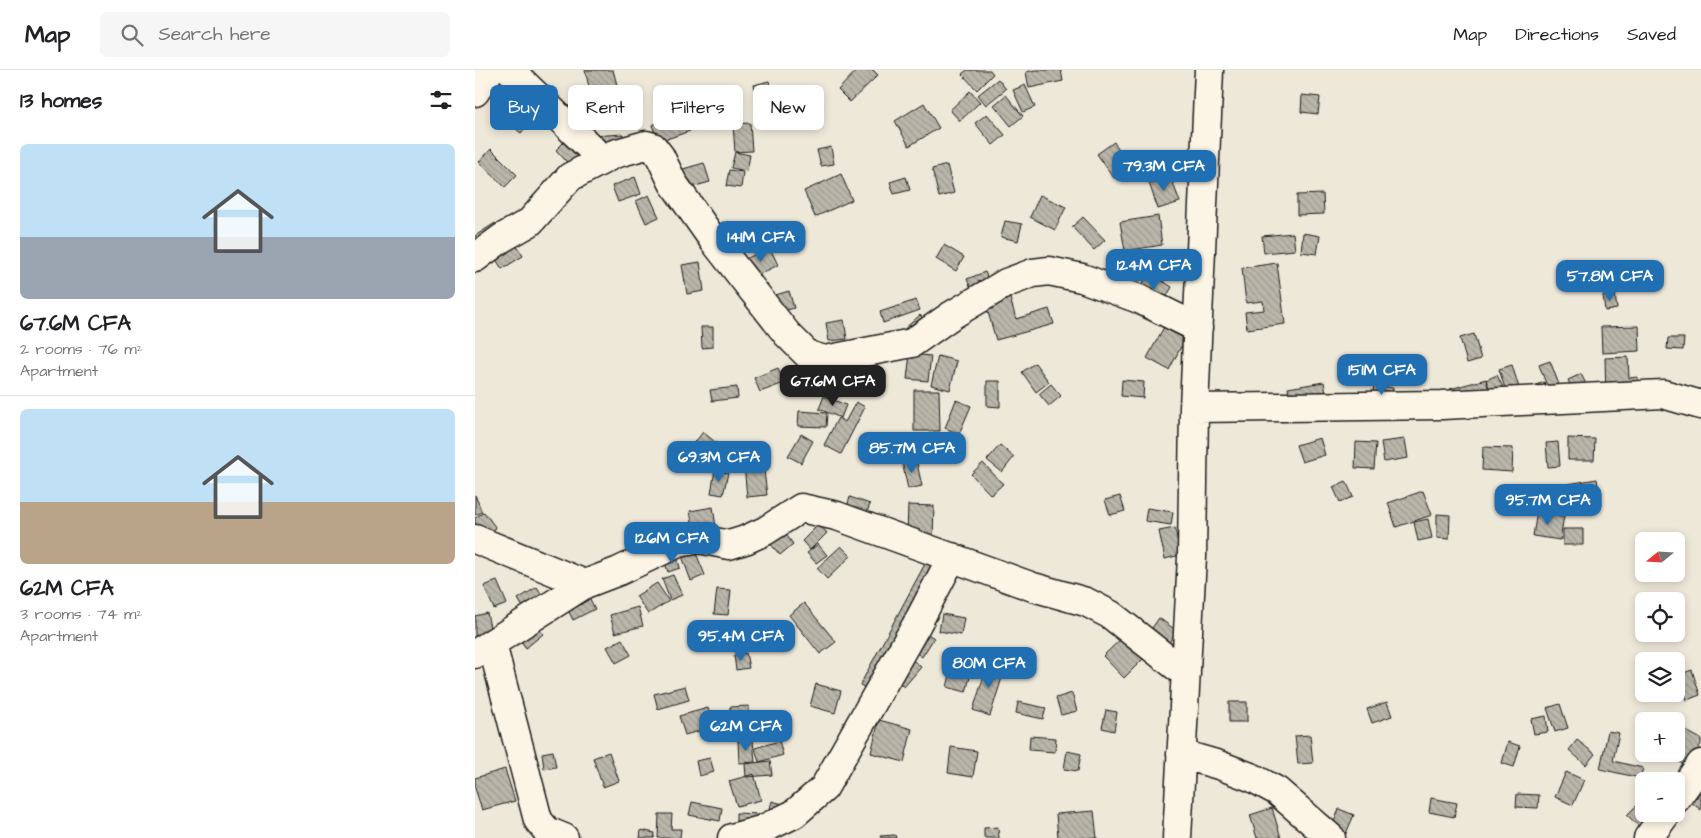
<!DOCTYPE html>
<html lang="en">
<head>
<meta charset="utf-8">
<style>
  :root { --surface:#fff; --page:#f6f6f6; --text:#202124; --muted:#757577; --line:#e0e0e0; --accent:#1f6fb2 }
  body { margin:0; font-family:"Architects Daughter",sans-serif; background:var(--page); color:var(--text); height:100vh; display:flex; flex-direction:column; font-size:19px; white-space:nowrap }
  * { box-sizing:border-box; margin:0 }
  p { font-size:16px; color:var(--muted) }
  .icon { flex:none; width:28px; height:28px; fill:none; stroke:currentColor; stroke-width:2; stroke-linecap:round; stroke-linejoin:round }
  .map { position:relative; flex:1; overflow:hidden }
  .side { display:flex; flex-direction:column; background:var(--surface); width:475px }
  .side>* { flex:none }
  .top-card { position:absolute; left:15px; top:15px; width:475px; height:45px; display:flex; gap:10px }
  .needle { width:32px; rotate:252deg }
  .tools { position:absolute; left:1160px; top:462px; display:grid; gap:10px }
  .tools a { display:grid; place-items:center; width:50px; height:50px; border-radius:8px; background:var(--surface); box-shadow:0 2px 8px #0003; font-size:25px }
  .price { position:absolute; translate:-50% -42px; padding:0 11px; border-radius:10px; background:var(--accent); color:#fff; font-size:16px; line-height:32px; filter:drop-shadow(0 1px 2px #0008) }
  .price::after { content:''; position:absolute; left:50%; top:30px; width:15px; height:11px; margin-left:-8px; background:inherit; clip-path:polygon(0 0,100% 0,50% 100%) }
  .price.on { background:#222; color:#fff }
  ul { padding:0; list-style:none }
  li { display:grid; align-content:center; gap:10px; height:265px; padding:0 20px }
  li+li { border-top:1px solid var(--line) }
  li span { display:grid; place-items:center; height:155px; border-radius:8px; color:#555 }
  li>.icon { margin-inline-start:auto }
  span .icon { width:90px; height:90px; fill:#fffc; stroke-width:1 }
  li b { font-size:21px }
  h2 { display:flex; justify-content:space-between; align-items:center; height:60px; padding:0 20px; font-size:21px }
  .tag { padding:0 18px; border-radius:8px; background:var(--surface); box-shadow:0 2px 8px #0003; font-size:18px; line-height:45px }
  .tag.on { background:var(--accent); color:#fff }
  header { display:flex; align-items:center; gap:30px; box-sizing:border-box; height:70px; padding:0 25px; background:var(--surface); border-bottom:1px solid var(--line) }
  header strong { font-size:24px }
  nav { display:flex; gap:28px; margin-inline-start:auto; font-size:18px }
  .search { width:350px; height:45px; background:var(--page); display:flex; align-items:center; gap:12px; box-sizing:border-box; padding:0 18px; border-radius:8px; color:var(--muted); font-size:19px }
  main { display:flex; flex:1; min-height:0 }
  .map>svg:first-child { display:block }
  .building { fill:url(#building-back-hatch); stroke:#1c1c1c }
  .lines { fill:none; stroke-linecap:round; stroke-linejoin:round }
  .minor-casing { stroke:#1c1c1c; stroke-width:31 }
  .minor { stroke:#fcf5e5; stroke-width:28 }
</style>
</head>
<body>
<header>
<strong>Map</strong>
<div class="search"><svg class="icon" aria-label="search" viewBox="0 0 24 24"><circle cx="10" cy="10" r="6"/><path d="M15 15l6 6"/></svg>Search here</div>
<nav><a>Map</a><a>Directions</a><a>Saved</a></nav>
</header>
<main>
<section class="side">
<h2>13 homes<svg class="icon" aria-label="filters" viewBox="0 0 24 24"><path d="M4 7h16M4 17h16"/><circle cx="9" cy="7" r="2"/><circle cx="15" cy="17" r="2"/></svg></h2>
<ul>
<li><span style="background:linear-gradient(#bfe0f5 60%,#9aa5b1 0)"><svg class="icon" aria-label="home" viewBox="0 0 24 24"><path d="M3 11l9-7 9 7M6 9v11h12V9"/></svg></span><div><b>67.6M CFA</b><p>2 rooms · 76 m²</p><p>Apartment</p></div></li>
<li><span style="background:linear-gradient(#bfe0f5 60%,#b9a48a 0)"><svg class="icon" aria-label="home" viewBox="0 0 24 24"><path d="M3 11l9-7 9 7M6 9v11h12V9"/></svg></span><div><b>62M CFA</b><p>3 rooms · 74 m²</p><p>Apartment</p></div></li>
</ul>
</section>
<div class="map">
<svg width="1226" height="768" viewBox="0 0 1226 768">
  <defs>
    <pattern id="building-back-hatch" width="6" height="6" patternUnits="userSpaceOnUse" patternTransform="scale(1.25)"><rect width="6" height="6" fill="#bab6aa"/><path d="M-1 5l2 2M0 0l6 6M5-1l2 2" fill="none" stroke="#9f9c92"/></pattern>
  </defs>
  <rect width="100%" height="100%" fill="#eee8d9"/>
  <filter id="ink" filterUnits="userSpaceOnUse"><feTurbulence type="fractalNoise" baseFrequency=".02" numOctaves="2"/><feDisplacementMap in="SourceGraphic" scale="10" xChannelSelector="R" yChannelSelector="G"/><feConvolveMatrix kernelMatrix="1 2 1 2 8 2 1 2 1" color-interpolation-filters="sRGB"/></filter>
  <g filter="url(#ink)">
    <path class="building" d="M110,0H138L142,15L115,21Z
      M382,0H398L403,5L375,32L363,20Z
      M492,0H515L518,4L502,20L487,4Z
      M560,0H586L588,11L554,18L551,2Z
      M523,9L531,19L511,35L503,25Z
      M294,11L298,28L283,32L279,15Z
      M550,15L560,37L548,42L538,20Z
      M146,21L148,52L134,53L132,22Z
      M495,21L505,32L485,51L475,40Z
      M531,25L548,46L536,56L519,35Z
      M827,25L845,27L843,44L826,42Z
      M124,27L127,46L113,48L110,30Z
      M449,33L464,58L434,76L420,51Z
      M37,36L55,52L46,63L27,48Z
      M209,43L215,61L183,72L177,55Z
      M512,44L530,65L518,75L500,53Z
      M275,53L277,81L260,82L258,54Z
      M148,64V80L117,82L116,66Z
      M91,70L110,91L100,101L81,80Z
      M639,72L656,97L639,108L622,84Z
      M356,77L359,94L346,96L342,80Z
      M16,79L42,105L30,117L4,92Z
      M260,82L275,85L272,101L256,98Z
      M229,93L235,112L213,118L208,99Z
      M472,95L479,123L464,127L457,99Z
      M254,100L268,102L266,118L251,116Z
      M366,104L377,130L340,147L329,121Z
      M695,105L705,132L683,139L674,113Z
      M160,107L166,124L143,132L137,116Z
      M431,107L435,120L419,124L415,112Z
      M848,124L849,144L822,145V125Z
      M174,125L184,147L171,153L161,131Z
      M565,125L591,137L580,160L555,147Z
      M683,146L687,175L650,181L645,152Z
      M608,147L630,170L619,180L597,157Z
      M530,151L547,154L543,171L526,167Z
      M248,152L268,178L252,191L231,165Z
      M20,153L29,167L0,186V166Z
      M818,163L820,180L789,183L787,166Z
      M828,163L845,166L842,184L826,182Z
      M40,173L48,186L27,199L19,186Z
      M469,175L489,187L481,201L461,189Z
      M295,178L303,195L277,208L268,190Z
      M663,183L666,199L647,202L644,186Z
      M225,192L229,221L212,224L207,195Z
      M802,193L810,254L772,259L770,242L789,240L788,231L771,233L767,198Z
      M510,202L517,219L499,225L492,209Z
      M628,202H644V215Z
      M674,203L697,217L685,238L661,225Z
      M314,221L319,238L289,247L284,230Z
      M1140,224L1142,239L1130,241L1128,225Z
      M535,228L541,249L574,239L579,254L521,270L511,235Z
      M441,230L445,240L408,253L405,242Z
      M445,245L454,255L426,262Z
      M369,250L372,269L354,271L351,253Z
      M1164,256L1165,281L1127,283L1126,257Z
      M226,257H238V277L227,278Z
      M689,257L710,269L694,300L672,288Z
      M999,264L1006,289L992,293L985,268Z
      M1193,268H1209L1208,280L1192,279Z
      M435,284L456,286L453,311L432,309Z
      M941,285L947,303L937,306L930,289Z
      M463,286L482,291L475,320L456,315Z
      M1153,287L1154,308L1163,307L1164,330L1131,331L1130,288Z
      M1075,291L1091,333L1060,345L1054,329L1074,321L1064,295Z
      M560,293L574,312L561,322L547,302Z
      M381,295L384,307L367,311L364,299Z
      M1037,295L1045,321L1032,325L1024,299Z
      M303,298L309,313L285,322L279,308Z
      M1106,304L1117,326L1104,332L1093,310Z
      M1022,305L1033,328L1021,333L1011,310Z
      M1011,309L1017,333L982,342L975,319Z
      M647,310L669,312L668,328L646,326Z
      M512,311H525V337L512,336Z
      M849,312L854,342L818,348L813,318Z
      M1069,312L1072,321L1059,326L1055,317Z
      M576,314L586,326L574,336L564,324Z
      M899,315L918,318L915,337L896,334Z
      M262,317L263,328L237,331L235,320Z
      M439,320H464L465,361H439Z
      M349,326L371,335L366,348L344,339Z
      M481,330L496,336L484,364L470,358Z
      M381,332L390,337L366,384L349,375L363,348L370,352Z
      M324,341L352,343L351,357L323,356Z
      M228,362L251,381L240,395L217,376Z
      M326,364L338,371L326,393L313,386Z
      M845,368L850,385L827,392L821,375Z
      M1093,368L1120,369L1119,390H1093Z
      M930,369L933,388L909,392L906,372Z
      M881,372L901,373L899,399L880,398Z
      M1083,372L1085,396L1073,397L1071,373Z
      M525,375L539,387L527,402L512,390Z
      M1008,377L1038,378L1037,402L1007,400Z
      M441,389L447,416L433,419L427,392Z
      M288,393L292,425L272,427L269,395Z
      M508,393L528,414L516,425L496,404Z
      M240,400L253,403L248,425L236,423Z
      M1122,409L1126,435L1097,440L1093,414Z
      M871,411L878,427L865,432L858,417Z
      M948,421L957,445L921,457L913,433Z
      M0,425L7,442L0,445Z
      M645,426L650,441L635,445L630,430Z
      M375,427L395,434L388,453L369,446Z
      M433,435L459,436L458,466L432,465Z
      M238,437L242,464L220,468L215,441Z
      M672,438L698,442L696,455L670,451Z
      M1062,441L1089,446L1085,470L1058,466Z
      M9,442L21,458L8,467L0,455V448Z
      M962,444L975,445L974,469L962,468Z
      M953,449L957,468L943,471L939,452Z
      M344,454L352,463L335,480L327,471Z
      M700,458L705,485L690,489L684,461Z
      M1088,459H1108V475H1088Z
      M308,460L318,474L305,485L294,472Z
      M343,474L352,485L341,493L332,483Z
      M366,476L376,486L352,509L342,498Z
      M220,481L230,505L216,511L207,486Z
      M202,486L205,498L193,502L189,490Z
      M451,492L470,503L404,625L385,615Z
      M198,505L207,525L195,530L187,509Z
      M22,511L32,534L19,539L9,516Z
      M182,513L194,531L173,544L161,526Z
      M62,517L75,537L56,550L43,529Z
      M242,519L256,520L253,545L239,544Z
      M112,523L120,539L98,550L90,534Z
      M329,533L361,572L345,584L314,545Z
      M163,537L168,556L140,563L135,545Z
      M12,543L16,562L0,566V546Z
      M467,544L489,548L486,565L464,561Z
      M684,548L702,561L688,581L670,568Z
      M301,552L309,566L296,573L289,559Z
      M60,553L68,564L51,578L43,567Z
      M448,561L459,568L447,587L436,579Z
      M649,566L669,588L649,608L628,586Z
      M147,569L156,585L141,593L132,577Z
      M271,583L274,598L261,600L259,585Z
      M480,586L499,592L491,622L472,617Z
      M434,587L446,597L429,617L418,607Z
      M513,593L530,598L515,646L498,640Z
      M1217,600L1225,625L1212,630L1203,605Z
      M341,614L366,621L360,643L335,636Z
      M210,616L214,630L183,639L179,624Z
      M597,623L602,641L586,645L581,628Z
      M543,632L571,638L568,649L541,643Z
      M754,632H772V652H754Z
      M912,632L917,646L897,653L892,639Z
      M1085,634L1093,658L1080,662L1072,638Z
      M274,636L275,665H255V637Z
      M233,638L238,657L210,665L204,646Z
      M631,640L642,642L639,661L627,658Z
      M1071,646L1073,662L1059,664L1056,649Z
      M404,650L437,659L429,692L396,683Z
      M1206,658L1226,669V674L1213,697L1192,685L1201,684V667Z
      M1133,661L1144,663L1138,691L1168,698L1165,708L1125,699Z
      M835,665L838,693L823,694L820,666Z
      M555,666L581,668L580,682L554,680Z
      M278,670L280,692L264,693L263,671Z
      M1102,670L1120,684L1111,695L1094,680Z
      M304,671L308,685L284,692L280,678Z
      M1033,672L1045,676L1039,697L1027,693Z
      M476,677L502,681L498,707L473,703Z
      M78,681L81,697L69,699L67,683Z
      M592,681L606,684L603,701L589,699Z
      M134,682L144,711L128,717L118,688Z
      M235,688L239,702L224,706L221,691Z
      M295,691L297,705L271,707L270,694Z
      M30,699L40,731L7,740L0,718V708Z
      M1091,702L1109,710L1098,735L1080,727Z
      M279,704L286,730L262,736L254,711Z
      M1226,722V740L1217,733Z
      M1042,724L1064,725L1063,738L1041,737Z
      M956,728L982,733L979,747L954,742Z
      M1167,730L1169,732V744H1178L1165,757L1152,745Z
      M297,731L308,734L291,753Z
      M217,732L247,738L245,751L214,745Z
      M797,738L806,768H782L775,745Z
      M864,739L879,745L869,768L855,762Z
      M619,741L622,768H583L581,744Z
      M261,743L286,744V756H261Z
      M184,744H197L196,759H206L205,768H183Z
      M523,757L524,768H509V758Z
      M166,760L180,763L179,768H165Z
      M420,765L421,768H406L405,766Z"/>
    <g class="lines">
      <g class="minor-casing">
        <path id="minor" d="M35,0L127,89
          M0,22L15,0
          M0,188L27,168L55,152L95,107L139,84L171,75L178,77L185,86L198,113L239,171L312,264L333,285L350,290L437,273L477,245L531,213L558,203L574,201L607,208L664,229L723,258
          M719,338L967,335L1188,324L1226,335
          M0,469L110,514
          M17,574L63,750L72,761L89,768
          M0,584L110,514L144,501L203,473L225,469L254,475L270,470L290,461L326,438L362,446L558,517L611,532L636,545L711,604
          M706,684L744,695L778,708L802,721L856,768
          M1201,729L1226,694
          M257,768L286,760L319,744L349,718L442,554L477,487
          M702,768L717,487L719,338L734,0
          M1173,768L1191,744"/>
      </g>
      <use href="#minor" class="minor"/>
    </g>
  </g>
</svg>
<div class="tools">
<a><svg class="needle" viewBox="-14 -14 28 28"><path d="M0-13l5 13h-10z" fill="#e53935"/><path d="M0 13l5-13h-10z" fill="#757577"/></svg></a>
<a><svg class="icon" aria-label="locate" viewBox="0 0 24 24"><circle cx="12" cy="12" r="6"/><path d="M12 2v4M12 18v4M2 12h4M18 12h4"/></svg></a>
<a><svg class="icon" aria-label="layers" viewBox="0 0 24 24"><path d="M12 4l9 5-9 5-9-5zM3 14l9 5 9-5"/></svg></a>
<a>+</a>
<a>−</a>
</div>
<b class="price" style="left:689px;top:122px">79.3M CFA</b>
<b class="price" style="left:286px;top:193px">141M CFA</b>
<b class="price" style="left:679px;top:221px">124M CFA</b>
<b class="price" style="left:1135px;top:232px">57.8M CFA</b>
<b class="price" style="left:907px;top:326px">151M CFA</b>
<b class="price on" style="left:358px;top:337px">67.6M CFA</b>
<b class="price" style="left:437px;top:404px">85.7M CFA</b>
<b class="price" style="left:244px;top:413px">69.3M CFA</b>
<b class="price" style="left:1073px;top:456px">95.7M CFA</b>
<b class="price" style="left:197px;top:494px">126M CFA</b>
<b class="price" style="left:266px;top:592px">95.4M CFA</b>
<b class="price" style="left:514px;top:619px">80M CFA</b>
<b class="price" style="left:271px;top:682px">62M CFA</b>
<div class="top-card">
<a class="tag on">Buy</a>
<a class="tag">Rent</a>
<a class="tag">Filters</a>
<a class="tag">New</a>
</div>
</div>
</main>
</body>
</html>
